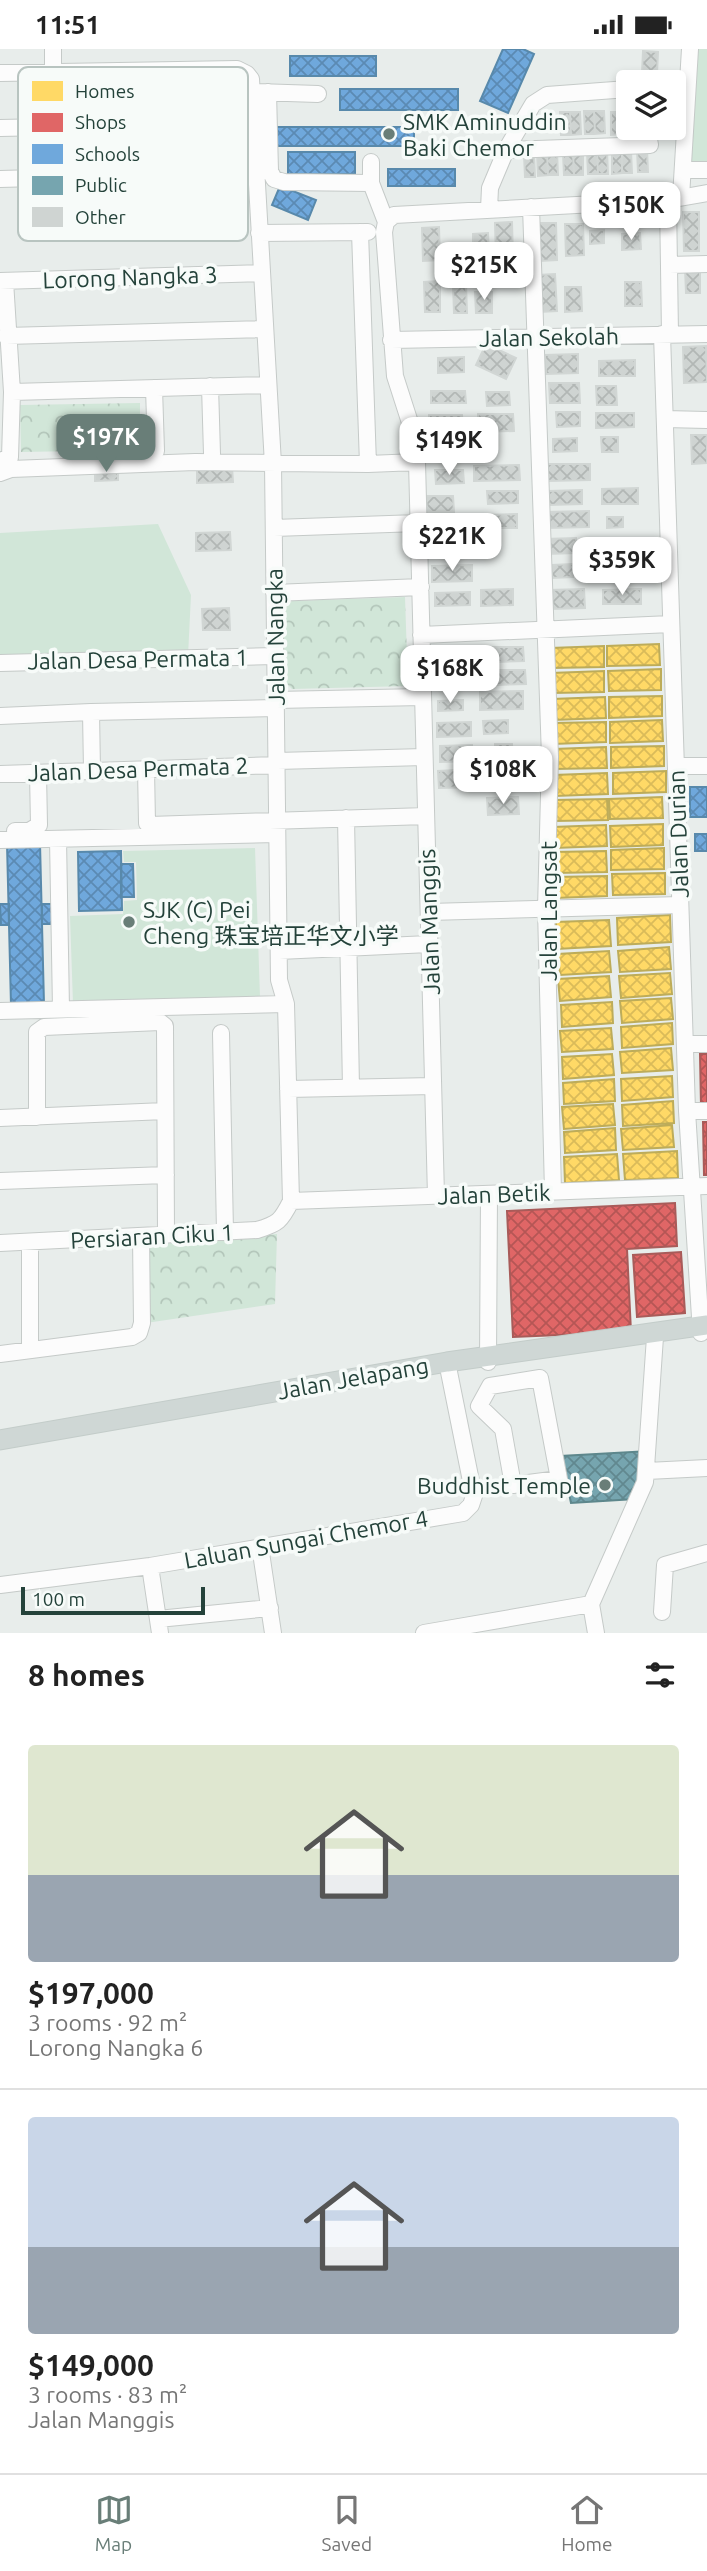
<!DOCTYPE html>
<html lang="en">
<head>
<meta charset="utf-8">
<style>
  :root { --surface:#fff; --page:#f2f2f2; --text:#222; --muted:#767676; --line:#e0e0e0; --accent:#697e78 }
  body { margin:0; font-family:Ubuntu,"Noto Sans SC",sans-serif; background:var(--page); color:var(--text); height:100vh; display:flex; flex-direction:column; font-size:26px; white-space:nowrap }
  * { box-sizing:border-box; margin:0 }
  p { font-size:23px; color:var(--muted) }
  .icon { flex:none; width:38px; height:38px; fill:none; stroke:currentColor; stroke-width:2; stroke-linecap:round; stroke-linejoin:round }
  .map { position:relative; height:1584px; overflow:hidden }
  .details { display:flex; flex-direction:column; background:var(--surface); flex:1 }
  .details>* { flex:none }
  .tools { position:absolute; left:616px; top:21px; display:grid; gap:14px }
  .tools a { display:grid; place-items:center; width:70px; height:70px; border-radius:7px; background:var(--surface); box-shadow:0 4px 10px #0003; font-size:35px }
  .scale { position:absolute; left:21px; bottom:18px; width:184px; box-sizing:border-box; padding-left:7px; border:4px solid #24423a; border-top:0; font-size:19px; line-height:24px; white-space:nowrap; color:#24423a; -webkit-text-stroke:5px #f7fbf9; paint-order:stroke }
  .price { position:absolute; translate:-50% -60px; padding:0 16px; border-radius:14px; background:#fff; color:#222; font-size:23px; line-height:46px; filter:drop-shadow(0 2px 4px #0008) }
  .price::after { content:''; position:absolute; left:50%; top:42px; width:21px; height:16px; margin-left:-10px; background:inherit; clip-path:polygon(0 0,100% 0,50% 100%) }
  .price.on { background:var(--accent); color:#fff }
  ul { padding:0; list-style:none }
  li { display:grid; align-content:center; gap:14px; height:371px; padding:0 28px }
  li+li { border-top:2px solid var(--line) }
  li span { display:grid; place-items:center; height:217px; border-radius:7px; color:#555 }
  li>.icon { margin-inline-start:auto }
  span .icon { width:126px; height:126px; fill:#fffc; stroke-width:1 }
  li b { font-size:30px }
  h2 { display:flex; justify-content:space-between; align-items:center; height:84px; padding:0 28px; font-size:30px }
  .status { display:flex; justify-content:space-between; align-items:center; height:49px; padding:0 35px; background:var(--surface); direction:ltr }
  .status svg { height:19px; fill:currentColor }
  .tabs { display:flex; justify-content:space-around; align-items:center; height:98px; border-top:2px solid var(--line); background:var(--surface); font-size:19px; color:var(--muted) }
  .tabs a { display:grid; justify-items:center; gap:4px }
  .tabs .on { color:var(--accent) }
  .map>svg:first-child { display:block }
  .green { fill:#d1e6d8 }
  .park { fill:url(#park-crowns) }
  .homes { fill:url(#homes-cross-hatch); stroke:#bdac59; stroke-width:2 }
  .shops { fill:url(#shops-cross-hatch); stroke:#a85b59; stroke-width:2 }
  .schools { fill:url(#schools-cross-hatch); stroke:#5889ab; stroke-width:2 }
  .public { fill:url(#public-cross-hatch); stroke:#5d878c; stroke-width:2 }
  .building { fill:url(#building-cross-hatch); stroke:#d1d6d4; stroke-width:2 }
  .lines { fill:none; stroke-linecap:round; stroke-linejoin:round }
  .minor-casing { stroke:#c5cac8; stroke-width:18 }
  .major-casing { stroke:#c3ccc9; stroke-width:21 }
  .minor { stroke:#fcfcfc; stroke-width:16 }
  .major { stroke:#cfd7d5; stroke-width:19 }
  .poi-dot { fill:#697e78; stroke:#f7fbf9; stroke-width:2.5 }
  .labels { text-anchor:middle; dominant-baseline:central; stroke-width:7; stroke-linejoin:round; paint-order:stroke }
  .poi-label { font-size:23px; fill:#24423a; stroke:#f7fbf9; text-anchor:start }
  .street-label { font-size:23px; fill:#24423a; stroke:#f7fbf9 }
  .key { fill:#f7fbf9; stroke:#b8c4c0; stroke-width:2 }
  .key-label { font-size:19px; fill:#24423a }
</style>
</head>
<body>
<div class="status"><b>11:51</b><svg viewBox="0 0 49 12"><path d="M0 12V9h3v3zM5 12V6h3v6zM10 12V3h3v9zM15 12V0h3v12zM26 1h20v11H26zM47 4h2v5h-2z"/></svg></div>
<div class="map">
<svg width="707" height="1584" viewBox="0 0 707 1584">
  <defs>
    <pattern id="park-crowns" width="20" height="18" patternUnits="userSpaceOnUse" patternTransform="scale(1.75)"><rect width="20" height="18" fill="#d1e6d8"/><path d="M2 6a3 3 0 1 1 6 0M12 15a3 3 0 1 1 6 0" fill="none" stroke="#b3c6ba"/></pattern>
    <pattern id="homes-cross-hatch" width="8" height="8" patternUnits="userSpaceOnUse" patternTransform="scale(1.75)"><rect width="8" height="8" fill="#ffd966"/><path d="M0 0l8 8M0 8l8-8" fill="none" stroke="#dabb59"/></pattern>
    <pattern id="shops-cross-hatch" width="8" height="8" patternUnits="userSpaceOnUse" patternTransform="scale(1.75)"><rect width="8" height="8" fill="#e06666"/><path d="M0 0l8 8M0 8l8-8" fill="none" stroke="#b55655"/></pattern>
    <pattern id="schools-cross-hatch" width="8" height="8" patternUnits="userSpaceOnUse" patternTransform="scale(1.75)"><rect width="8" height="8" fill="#6fa8dc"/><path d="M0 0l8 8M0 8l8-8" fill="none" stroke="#5b8ab3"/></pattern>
    <pattern id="public-cross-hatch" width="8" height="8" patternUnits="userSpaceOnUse" patternTransform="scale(1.75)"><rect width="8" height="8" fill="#76a5af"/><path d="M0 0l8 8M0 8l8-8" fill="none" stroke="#61888f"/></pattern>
    <pattern id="building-cross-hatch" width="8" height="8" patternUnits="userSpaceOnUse" patternTransform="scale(1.75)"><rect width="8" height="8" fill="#cfd4d2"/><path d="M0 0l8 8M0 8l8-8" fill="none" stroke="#b2b7b5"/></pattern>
  </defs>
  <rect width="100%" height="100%" fill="#e8edeb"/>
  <path class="green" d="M683,0H707V127L677,125Z
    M158,475L191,546L188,607L0,614V484Z
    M255,799L260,948L73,955L70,867L123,865L124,852L137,851L136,813H124L123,802Z"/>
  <path class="park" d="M140,354V401L21,403L20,356Z
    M405,548L408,637L292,640L284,632L283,559L292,552Z
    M277,1185L275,1255L146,1274L149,1196Z"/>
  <path class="homes" d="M659,595L660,616L607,617V597Z
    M604,597V618L552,619L551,599Z
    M661,620V641L609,642L608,622Z
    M604,622V643L552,644L551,624Z
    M662,647V667L609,669V648Z
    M605,648L606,669L553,671L552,650Z
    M662,671L663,692L610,694V673Z
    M606,673V693L553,695V674Z
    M664,697V717L611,719V698Z
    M606,698L607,719L554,720V700Z
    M666,722V743L613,745V724Z
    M607,724L608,745L555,747L554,726Z
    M662,748L663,769L610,770L609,750Z
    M607,750L608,771L555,772L554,751Z
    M663,775V796L611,798L610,777Z
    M606,776L607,797L554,799L553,778Z
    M664,799V820L611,821V801Z
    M606,802L607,823L554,824V803Z
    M665,824V845L613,846L612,825Z
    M607,827V847L555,849L554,828Z
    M670,866L671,893L618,896L617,869Z
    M609,871L611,897L557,900L556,873Z
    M669,898L671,920L620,923L618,902Z
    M609,902L611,923L560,926L558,905Z
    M670,924L672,945L621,949L619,927Z
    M609,927L611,948L560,952L558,930Z
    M671,949L673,970L622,974L620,952Z
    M612,953L613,974L562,978L561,956Z
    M672,974L673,995L622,999L621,978Z
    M611,979L613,1000L562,1003L560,982Z
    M671,999L673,1021L622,1024L620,1003Z
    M612,1005L614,1026L563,1030L562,1008Z
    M672,1027L673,1048L622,1052L621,1030Z
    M614,1030L615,1052L564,1055L563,1034Z
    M673,1052L674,1074L623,1077L622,1056Z
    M613,1055L615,1076L564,1080L562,1058Z
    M672,1076L674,1098L623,1101L621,1080Z
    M615,1079L616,1101L565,1104L564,1083Z
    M677,1102L678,1129L625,1131L623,1105Z
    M617,1105L619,1131L565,1134L564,1108Z"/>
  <path class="shops" d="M700,1005H707V1056H701Z
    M703,1073H707V1126H704Z
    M675,1154L677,1197L627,1200L631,1283L513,1288L507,1162Z
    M681,1203L685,1264L637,1268L633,1206Z"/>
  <path class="schools" d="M503,0H523L534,5L508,64L480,52Z
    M290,7H376V27H290Z
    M340,40H458V61H340Z
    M272,78H414V97H272Z
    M288,103H355V125H288Z
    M388,120H455V137H388Z
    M280,137L316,151L308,171L272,156Z
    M690,738H707V768H690Z
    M695,785H707V802H695Z
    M40,794L44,955L11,956L7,795Z
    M121,802L122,861L79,862L78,803Z
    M121,815H133L134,848H121Z
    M0,855H9V876H1Z
    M42,855H60V875H42Z"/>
  <path class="public" d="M649,1402L635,1450L571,1454L561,1407Z"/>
  <path class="building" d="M643,2L658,3L657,25L642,24Z
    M584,62H594L595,85H585Z
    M594,62H604L605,84L595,85Z
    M560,63H570L571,86H561Z
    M570,63H580L581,85L571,86Z
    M611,63H621V85L611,86Z
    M621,63H628V79H631V85H621Z
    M637,100H647L648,123H638Z
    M597,102H607L608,125H598Z
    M597,102L598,125H588L587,103Z
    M612,102H622V124L612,125Z
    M622,102H631L632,124H622Z
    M557,103L558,126H548L547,104Z
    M573,103H583V126H574Z
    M573,103L574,126H564L563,104Z
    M537,104H547L548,126L538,127Z
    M524,105H534L535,128H525Z
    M683,163H699V202H684Z
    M512,173L513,209H496L495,174Z
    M539,174H556L557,211L540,212Z
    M565,175H583L584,206L566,207Z
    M439,178L440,211L423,212L422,179Z
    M604,181V194L590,195V182Z
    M488,184L489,207L473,208V185Z
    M640,184L641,200L622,201V185Z
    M685,219H700V244H686Z
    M555,225L557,262L539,263L538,226Z
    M440,232V263H425L424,233Z
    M625,233H641L642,257H625Z
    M466,234L467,264H454L453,235Z
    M565,238H581L582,262L565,263Z
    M475,243H492V264H476Z
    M486,295L516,309L506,330L476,316Z
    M706,297L707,333L684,334L683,298Z
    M578,305V324L546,325L545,306Z
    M464,308V323L438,324V309Z
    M635,311V327H599V312Z
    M549,334H579L580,354H550Z
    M596,337H616L617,356H597Z
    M431,342H465L466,354H431Z
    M486,343H509L510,356L487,357Z
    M556,363H580V377L557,378Z
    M596,364H634V378L596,379Z
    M478,365H513L514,382L479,383Z
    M429,366H462L463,381L429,382Z
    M691,386H707V414L692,415Z
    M601,388H618V403H602Z
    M577,389V402L553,403V390Z
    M458,394V408H433V395Z
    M547,415H590V431L548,432Z
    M519,416L520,431L474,432V417Z
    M95,418H118V431L95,432Z
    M232,418L233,433L197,434V419Z
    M435,421H463L464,434L436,435Z
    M638,439V455H602V440Z
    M582,441V455L549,456V442Z
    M487,442H518V454L488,455Z
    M426,447H453L454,463H427Z
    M589,462V478L546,479L545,463Z
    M517,465V479H486V466Z
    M465,468L466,482L431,483L430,469Z
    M607,468H623V478L607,479Z
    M230,483L231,501L196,502V484Z
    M576,489L577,504L545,505V490Z
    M439,490H465V507L440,508Z
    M636,490V505L602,506L601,491Z
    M603,511H644V526L603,527Z
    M573,515V528L552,529V516Z
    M472,516V532L432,533V517Z
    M513,540V556L481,557V541Z
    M584,540L585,559L550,560L549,541Z
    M641,540V555H603V541Z
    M470,543V556L435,557V544Z
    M229,559L230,581H203L202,560Z
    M473,598V613L438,614L437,599Z
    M493,598H523L524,612L493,613Z
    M496,621H525L526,635L496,636Z
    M452,624L453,638H430V625Z
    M523,642V660L480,661V643Z
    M463,651V661L438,662V652Z
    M508,671V684L484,685L483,672Z
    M471,673V687L437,688V674Z
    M495,695H512L513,711L495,712Z
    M472,696L473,712L440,713V697Z
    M475,720L476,738L439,739L438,722Z
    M516,722L517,737L499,738L498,723Z
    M518,748L519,765L488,766L487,749Z"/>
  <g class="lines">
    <g class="minor-casing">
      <path id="minor" d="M53,0V23
        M140,22L143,127
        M0,24L237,20L247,25L251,30L273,415L279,931L286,955L291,1152C281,1172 278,1175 257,1181L0,1194
        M257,43L318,45
        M268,43L270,122L274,130L284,133L371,134V113
        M0,79L141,76
        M506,101L650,96L647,79
        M683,121H707
        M0,130L255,123
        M371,134L386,173
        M681,148L690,0
        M668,151L670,285
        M531,158L550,708L546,860L553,1143
        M489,160L490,139L506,101L533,55L547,46L628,40
        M386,173L384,183L395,327L413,383L417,413L436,1147
        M386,173L394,166L668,151L707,144
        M360,183L368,415
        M259,184L368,183
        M669,216L707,215
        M0,232L261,224
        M662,285L687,1062L701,1284
        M6,287L265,280
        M391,291L707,285
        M210,337L212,405
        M154,339L156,402
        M12,343L268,336
        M665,370L707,371
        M0,412L10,408L12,343L5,232
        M0,424L11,420L195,413L368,415L417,413
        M274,479L418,474
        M274,544L421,538
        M421,586L671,575
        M0,614L275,607
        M276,651L422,648
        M91,663L276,659
        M0,667L91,663L92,721
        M277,712L424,708
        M676,717H707
        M146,720L147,774L150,776L426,767
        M0,725L277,716
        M346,769L351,1039
        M15,782H29L39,776L38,724
        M58,790L61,960
        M0,791L277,785
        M429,863L680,856
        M279,902L429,895
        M0,962L286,955
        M221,984L225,1183
        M685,995H707
        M288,1040L433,1037
        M687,1062H707
        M37,1068V983L44,978L160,973L165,977L166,1186
        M0,1069L165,1062
        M0,1132L166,1126
        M291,1152L707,1137
        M30,1301V1193
        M0,1305L132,1288L139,1284L142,1274L141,1187
        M488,1313L489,1145
        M540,1329L559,1430L513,1436L503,1380L479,1357L490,1337Z
        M647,1422L707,1419
        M260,1497L273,1584
        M150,1517L160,1584
        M0,1536L150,1517L463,1464L471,1456L474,1447L447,1313
        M662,1563L665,1516L707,1504
        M158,1570L270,1559
        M424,1584L591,1555
        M596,1584L591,1555L645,1433L655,1288"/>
    </g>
    <g class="major-casing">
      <path id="major" d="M0,1391L447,1313L707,1276"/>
    </g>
    <use href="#minor" class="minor"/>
    <use href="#major" class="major"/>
  </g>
  <g class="poi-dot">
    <circle cx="389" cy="85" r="7"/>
    <circle cx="129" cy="873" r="7"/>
    <circle cx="605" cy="1436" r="7"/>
  </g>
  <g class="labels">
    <g class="poi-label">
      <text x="403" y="72">SMK Aminuddin<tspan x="403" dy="26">Baki Chemor</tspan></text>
      <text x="143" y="860">SJK (C) Pei<tspan x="143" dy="26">Cheng 珠宝培正华文小学</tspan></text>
      <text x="591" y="1436" text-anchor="end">Buddhist Temple</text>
    </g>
    <g class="street-label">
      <text transform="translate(130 228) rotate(-2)">Lorong Nangka 3</text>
      <text transform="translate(549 288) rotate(-1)">Jalan Sekolah</text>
      <text transform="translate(275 588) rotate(-91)">Jalan Nangka</text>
      <text transform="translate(138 610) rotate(-1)">Jalan Desa Permata 1</text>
      <text transform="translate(138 720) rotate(-2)">Jalan Desa Permata 2</text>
      <text transform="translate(678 785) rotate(-92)">Jalan Durian</text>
      <text transform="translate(548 862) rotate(-90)">Jalan Langsat</text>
      <text transform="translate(429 873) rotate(-92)">Jalan Manggis</text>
      <text transform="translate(494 1145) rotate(-2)">Jalan Betik</text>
      <text transform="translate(152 1187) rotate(-3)">Persiaran Ciku 1</text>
      <text transform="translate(353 1329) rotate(-10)">Jalan Jelapang</text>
      <text transform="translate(306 1490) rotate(-10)">Laluan Sungai Chemor 4</text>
    </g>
  </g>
  <rect x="18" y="18" width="230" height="174" rx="10" class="key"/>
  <rect x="32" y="32" width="31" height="20" fill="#ffd966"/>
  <rect x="32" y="64" width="31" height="19" fill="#e06666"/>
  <rect x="32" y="95" width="31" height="20" fill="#6fa8dc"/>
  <rect x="32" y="127" width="31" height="19" fill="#76a5af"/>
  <rect x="32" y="158" width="31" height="20" fill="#cfd4d2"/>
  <g class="key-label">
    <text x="75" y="49">Homes</text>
    <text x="75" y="80">Shops</text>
    <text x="75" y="112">Schools</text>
    <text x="75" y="143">Public</text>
    <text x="75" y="175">Other</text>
  </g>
</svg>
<div class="tools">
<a><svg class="icon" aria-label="layers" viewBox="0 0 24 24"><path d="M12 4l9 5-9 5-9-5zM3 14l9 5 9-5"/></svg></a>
</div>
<div class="scale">100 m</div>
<b class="price" style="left:631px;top:193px">$150K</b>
<b class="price" style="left:484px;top:253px">$215K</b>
<b class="price on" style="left:106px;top:425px">$197K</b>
<b class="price" style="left:449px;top:428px">$149K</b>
<b class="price" style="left:452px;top:524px">$221K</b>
<b class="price" style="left:622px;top:548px">$359K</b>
<b class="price" style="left:450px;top:656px">$168K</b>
<b class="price" style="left:503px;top:757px">$108K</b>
</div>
<section class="details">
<h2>8 homes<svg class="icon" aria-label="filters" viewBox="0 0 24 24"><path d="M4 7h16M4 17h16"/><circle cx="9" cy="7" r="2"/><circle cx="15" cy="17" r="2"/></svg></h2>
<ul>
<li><span style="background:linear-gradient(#dfe7d0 60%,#9aa5b1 0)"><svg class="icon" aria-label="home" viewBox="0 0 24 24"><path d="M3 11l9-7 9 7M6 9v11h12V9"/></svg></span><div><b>$197,000</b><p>3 rooms · 92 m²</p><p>Lorong Nangka 6</p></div></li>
<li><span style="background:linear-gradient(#c9d6e8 60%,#9aa5b1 0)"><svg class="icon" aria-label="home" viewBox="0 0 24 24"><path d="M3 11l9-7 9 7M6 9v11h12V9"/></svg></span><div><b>$149,000</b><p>3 rooms · 83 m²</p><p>Jalan Manggis</p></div></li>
</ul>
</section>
<nav class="tabs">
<a class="on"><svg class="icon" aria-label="map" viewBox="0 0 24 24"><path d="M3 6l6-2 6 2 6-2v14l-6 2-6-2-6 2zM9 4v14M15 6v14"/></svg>Map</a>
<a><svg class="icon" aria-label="saved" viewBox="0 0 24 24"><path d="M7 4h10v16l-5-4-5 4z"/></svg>Saved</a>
<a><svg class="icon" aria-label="home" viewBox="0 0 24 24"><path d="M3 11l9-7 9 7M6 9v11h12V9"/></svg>Home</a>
</nav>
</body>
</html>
